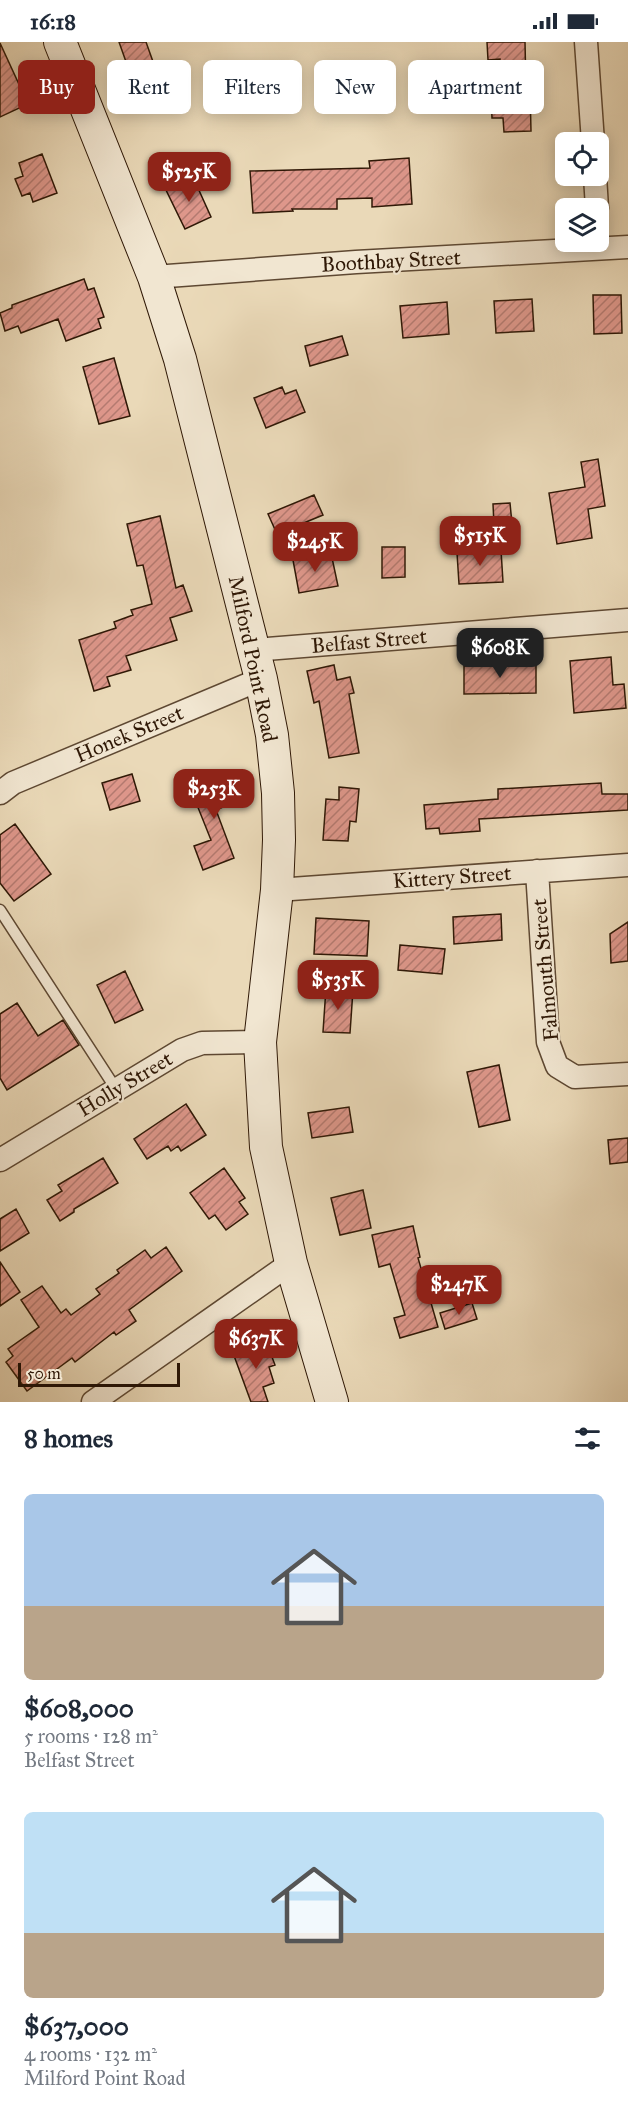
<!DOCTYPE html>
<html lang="en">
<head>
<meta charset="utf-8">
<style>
  :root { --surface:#fff; --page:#f6f6f7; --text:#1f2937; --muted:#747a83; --accent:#8f2418 }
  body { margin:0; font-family:"IM FELL Great Primer",serif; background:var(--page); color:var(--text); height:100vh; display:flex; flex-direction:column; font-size:22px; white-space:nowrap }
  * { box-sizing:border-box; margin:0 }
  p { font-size:20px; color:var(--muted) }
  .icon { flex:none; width:33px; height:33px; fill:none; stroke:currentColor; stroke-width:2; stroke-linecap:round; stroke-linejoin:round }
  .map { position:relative; height:1360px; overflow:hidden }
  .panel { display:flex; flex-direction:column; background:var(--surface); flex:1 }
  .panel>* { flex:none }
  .top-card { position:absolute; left:18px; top:18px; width:592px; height:54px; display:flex; gap:12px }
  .buttons { position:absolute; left:555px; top:90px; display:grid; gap:12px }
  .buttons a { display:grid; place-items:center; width:54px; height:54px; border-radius:9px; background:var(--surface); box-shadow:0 3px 15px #0003; font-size:30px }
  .scale { position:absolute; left:18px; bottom:15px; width:162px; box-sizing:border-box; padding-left:6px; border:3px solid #2f1806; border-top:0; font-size:16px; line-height:21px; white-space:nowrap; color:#2f1806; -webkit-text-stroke:4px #f1e6d1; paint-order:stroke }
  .price { position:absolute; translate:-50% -51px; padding:0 14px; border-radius:12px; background:var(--accent); color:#fff; font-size:20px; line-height:39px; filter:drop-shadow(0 2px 3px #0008) }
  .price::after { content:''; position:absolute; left:50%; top:36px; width:18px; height:14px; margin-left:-9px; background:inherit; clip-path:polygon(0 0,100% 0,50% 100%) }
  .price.selected { background:#222; color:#fff }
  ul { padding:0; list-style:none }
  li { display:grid; align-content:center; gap:12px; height:318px; padding:0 24px }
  li span { display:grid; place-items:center; height:186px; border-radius:9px; color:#555 }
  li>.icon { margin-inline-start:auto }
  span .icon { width:108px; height:108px; fill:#fffc; stroke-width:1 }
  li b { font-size:26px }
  h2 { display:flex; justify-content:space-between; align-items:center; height:72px; padding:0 24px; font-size:26px }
  .pill { padding:0 21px; border-radius:9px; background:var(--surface); box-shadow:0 3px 15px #0003; font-size:21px; line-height:54px }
  .pill.selected { background:var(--accent); color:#fff }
  .status { display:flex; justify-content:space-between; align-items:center; height:42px; padding:0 30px; background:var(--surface); direction:ltr }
  .status svg { height:16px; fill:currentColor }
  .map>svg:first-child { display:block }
  .building { fill:url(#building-hatch); stroke:#2f1806; stroke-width:1.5 }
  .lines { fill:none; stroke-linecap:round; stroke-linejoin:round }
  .lane-casing { stroke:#5e4832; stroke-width:13 }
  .street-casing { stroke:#5e4832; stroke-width:25 }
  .secondary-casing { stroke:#2f1806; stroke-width:34 }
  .lane { stroke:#f1e6d1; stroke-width:10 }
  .street { stroke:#f1e6d1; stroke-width:22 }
  .secondary { stroke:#f1e6d1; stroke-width:32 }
  .labels { text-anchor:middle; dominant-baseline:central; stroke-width:4.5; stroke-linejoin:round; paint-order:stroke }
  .street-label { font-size:21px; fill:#2f1806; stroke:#f1e6d1 }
</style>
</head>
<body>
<div class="status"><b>16:18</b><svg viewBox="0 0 49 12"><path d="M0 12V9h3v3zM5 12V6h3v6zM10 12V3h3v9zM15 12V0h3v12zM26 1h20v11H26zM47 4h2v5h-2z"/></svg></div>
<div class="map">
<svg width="628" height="1360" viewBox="0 0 628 1360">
  <defs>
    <pattern id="building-hatch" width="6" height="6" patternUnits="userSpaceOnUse" patternTransform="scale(1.5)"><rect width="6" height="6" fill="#de978b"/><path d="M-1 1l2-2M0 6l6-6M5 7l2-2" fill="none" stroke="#b47a70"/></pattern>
  </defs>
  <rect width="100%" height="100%" fill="#ead9b8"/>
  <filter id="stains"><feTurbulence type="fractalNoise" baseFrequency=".00333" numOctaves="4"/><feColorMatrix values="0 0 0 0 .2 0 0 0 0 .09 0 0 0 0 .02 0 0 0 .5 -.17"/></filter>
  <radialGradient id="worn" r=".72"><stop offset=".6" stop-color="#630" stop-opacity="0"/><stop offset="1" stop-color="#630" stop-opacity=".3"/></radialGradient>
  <path class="building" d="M119,0H146L157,31L155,32L165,58L140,69L132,50L136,48Z
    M487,0H525L526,47H530L531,89L504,90L503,76H492L491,51H500V17L488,18Z
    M0,1L28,62L0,75Z
    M42,112L57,151L33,160L30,151L22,154L15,137L23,134L19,121Z
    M409,116L412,162L372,165V156L337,157V167H292L293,169L253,171L250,129L370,126L369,119Z
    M193,135L211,175L185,187L166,148Z
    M84,237L88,248L94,246L104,275L98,277L101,286L66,299L58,277L21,291L18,284L5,289L0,271L12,266V263Z
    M593,253H621L622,291L594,292Z
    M532,257L534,289L496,291L494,259Z
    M447,260L449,292L403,296L400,264Z
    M342,294L348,313L310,324L305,304Z
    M114,316L130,374L99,382L83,325Z
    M282,345L285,352L296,348L305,370L266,386L254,356Z
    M598,417L605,464L588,467L592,496L557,502L549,451L585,445L581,420Z
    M314,453L323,473L277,492L268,472Z
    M510,461L512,482L494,483L493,462Z
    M160,474L176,546L183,543L192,569L170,576L177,598L126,614L131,628L107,635L110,644L94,649L79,598L116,586L114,580L133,573L131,568L152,562L143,523L137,524L127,482Z
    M382,505H405V535L382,536Z
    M501,508L503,540L459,542L457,511Z
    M331,511L338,544L299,551L293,518Z
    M611,615L613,643L624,642L626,666L574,671L570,619Z
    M536,622V651L464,652V624Z
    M334,623L337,638L350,635L354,651L349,652L359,711L329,716L319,659L314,661L307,629Z
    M132,732L140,759L110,768L102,741Z
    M229,732L239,758L216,768L234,816L203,828L194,804L211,798L191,748Z
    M601,741L602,752H628V768L479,777L480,789L440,792L439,786L426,787L424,763L498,757V747Z
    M339,745L359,747L356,780L350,779L348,799L323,798L326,757L339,758Z
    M15,782L51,832L14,859L0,841V793Z
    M501,872L502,898L454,902L453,875Z
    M316,876L369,879L367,914L314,912Z
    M628,880V919L611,921L610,892Z
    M400,903L445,907L442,932L398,928Z
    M125,929L143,968L115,981L97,943Z
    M326,946L353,948L350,991L323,990Z
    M17,961L38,994L63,978L79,1003L7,1048L0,1036V972Z
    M499,1023L510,1078L479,1085L467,1030Z
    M186,1062L206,1093L181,1109L178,1104L171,1109L168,1104L147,1117L134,1097Z
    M349,1065L353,1090L312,1096L308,1071Z
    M628,1096V1120L610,1122L608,1098Z
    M103,1116L118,1141L74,1167V1170L60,1179L47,1158L62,1149L58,1143Z
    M224,1126L245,1156L239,1160L248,1172L226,1188L215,1173L209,1177L190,1151Z
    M363,1148L371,1186L340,1193L331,1156Z
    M16,1167L29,1191L0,1209V1177Z
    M413,1184L420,1215L418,1216L438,1285L400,1296L394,1276L405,1273L390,1222L379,1225L372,1193Z
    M166,1205L182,1229L129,1268L136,1279L116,1293L114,1290L75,1320L72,1316L27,1349L6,1320L13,1314L8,1307L39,1285L21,1258L42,1244L61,1271L66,1267L71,1273L100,1252L96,1247L119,1231L117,1228L145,1208L151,1216Z
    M0,1220L20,1250L0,1264Z
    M472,1261L477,1277L445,1287L440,1271Z
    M266,1299L275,1323L269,1325L274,1341L263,1345L268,1360H251L233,1311Z"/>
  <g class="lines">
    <g class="lane-casing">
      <path id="lane" d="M0,868L116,1047"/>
    </g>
    <g class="street-casing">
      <path id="street" d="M586,0L593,100
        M595,134L597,166
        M154,235L356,220L628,205
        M253,608L628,578
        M0,751L13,741L261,637
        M537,829L548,1000L557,1024L575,1035L628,1032
        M277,848L628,823
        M0,1118L182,1008L202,1001L260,1000
        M93,1360L291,1221"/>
    </g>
    <g class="secondary-casing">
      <path id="secondary" d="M60,0L154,235L180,317L261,637L272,693L278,751L279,798L277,848L260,1000L266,1105L291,1221L332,1360"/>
    </g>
    <use href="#lane" class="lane"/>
    <use href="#street" class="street"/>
    <use href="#secondary" class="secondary"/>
  </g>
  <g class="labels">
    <g class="street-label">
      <text transform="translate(391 219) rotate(-3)">Boothbay Street</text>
      <text transform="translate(369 599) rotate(-5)">Belfast Street</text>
      <text transform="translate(253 617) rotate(78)">Milford Point Road</text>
      <text transform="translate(129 692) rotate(-23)">Honek Street</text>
      <text transform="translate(452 835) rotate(-4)">Kittery Street</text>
      <text transform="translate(545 928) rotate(-95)">Falmouth Street</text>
      <text transform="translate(125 1042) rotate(-31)">Holly Street</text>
    </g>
  </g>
  <rect width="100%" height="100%" filter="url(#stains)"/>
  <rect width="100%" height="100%" fill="url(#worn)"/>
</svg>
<div class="buttons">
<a><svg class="icon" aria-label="locate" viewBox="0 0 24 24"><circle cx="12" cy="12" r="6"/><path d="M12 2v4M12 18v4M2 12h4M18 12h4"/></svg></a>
<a><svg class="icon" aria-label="layers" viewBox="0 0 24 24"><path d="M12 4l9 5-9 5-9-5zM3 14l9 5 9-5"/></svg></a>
</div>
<div class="scale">50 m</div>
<b class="price" style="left:189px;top:161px">$525K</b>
<b class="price" style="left:480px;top:525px">$515K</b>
<b class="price" style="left:315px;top:531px">$245K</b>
<b class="price selected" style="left:500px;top:637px">$608K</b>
<b class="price" style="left:214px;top:778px">$253K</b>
<b class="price" style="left:338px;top:969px">$535K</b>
<b class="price" style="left:459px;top:1274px">$247K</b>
<b class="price" style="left:256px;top:1328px">$637K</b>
<div class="top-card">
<a class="pill selected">Buy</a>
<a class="pill">Rent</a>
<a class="pill">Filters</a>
<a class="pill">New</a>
<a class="pill">Apartment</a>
</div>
</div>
<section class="panel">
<h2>8 homes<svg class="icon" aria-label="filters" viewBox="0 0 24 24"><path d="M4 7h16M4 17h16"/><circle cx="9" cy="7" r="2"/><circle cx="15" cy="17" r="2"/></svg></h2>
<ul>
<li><span style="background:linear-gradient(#a9c7e8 60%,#b9a48a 0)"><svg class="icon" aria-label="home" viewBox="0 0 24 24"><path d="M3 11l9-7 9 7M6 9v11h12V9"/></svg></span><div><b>$608,000</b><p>5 rooms · 128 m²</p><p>Belfast Street</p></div></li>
<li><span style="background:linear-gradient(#bfe0f5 65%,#b9a48a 0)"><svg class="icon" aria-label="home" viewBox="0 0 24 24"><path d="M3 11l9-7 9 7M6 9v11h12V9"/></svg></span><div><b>$637,000</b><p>4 rooms · 132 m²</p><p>Milford Point Road</p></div></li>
</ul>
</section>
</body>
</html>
